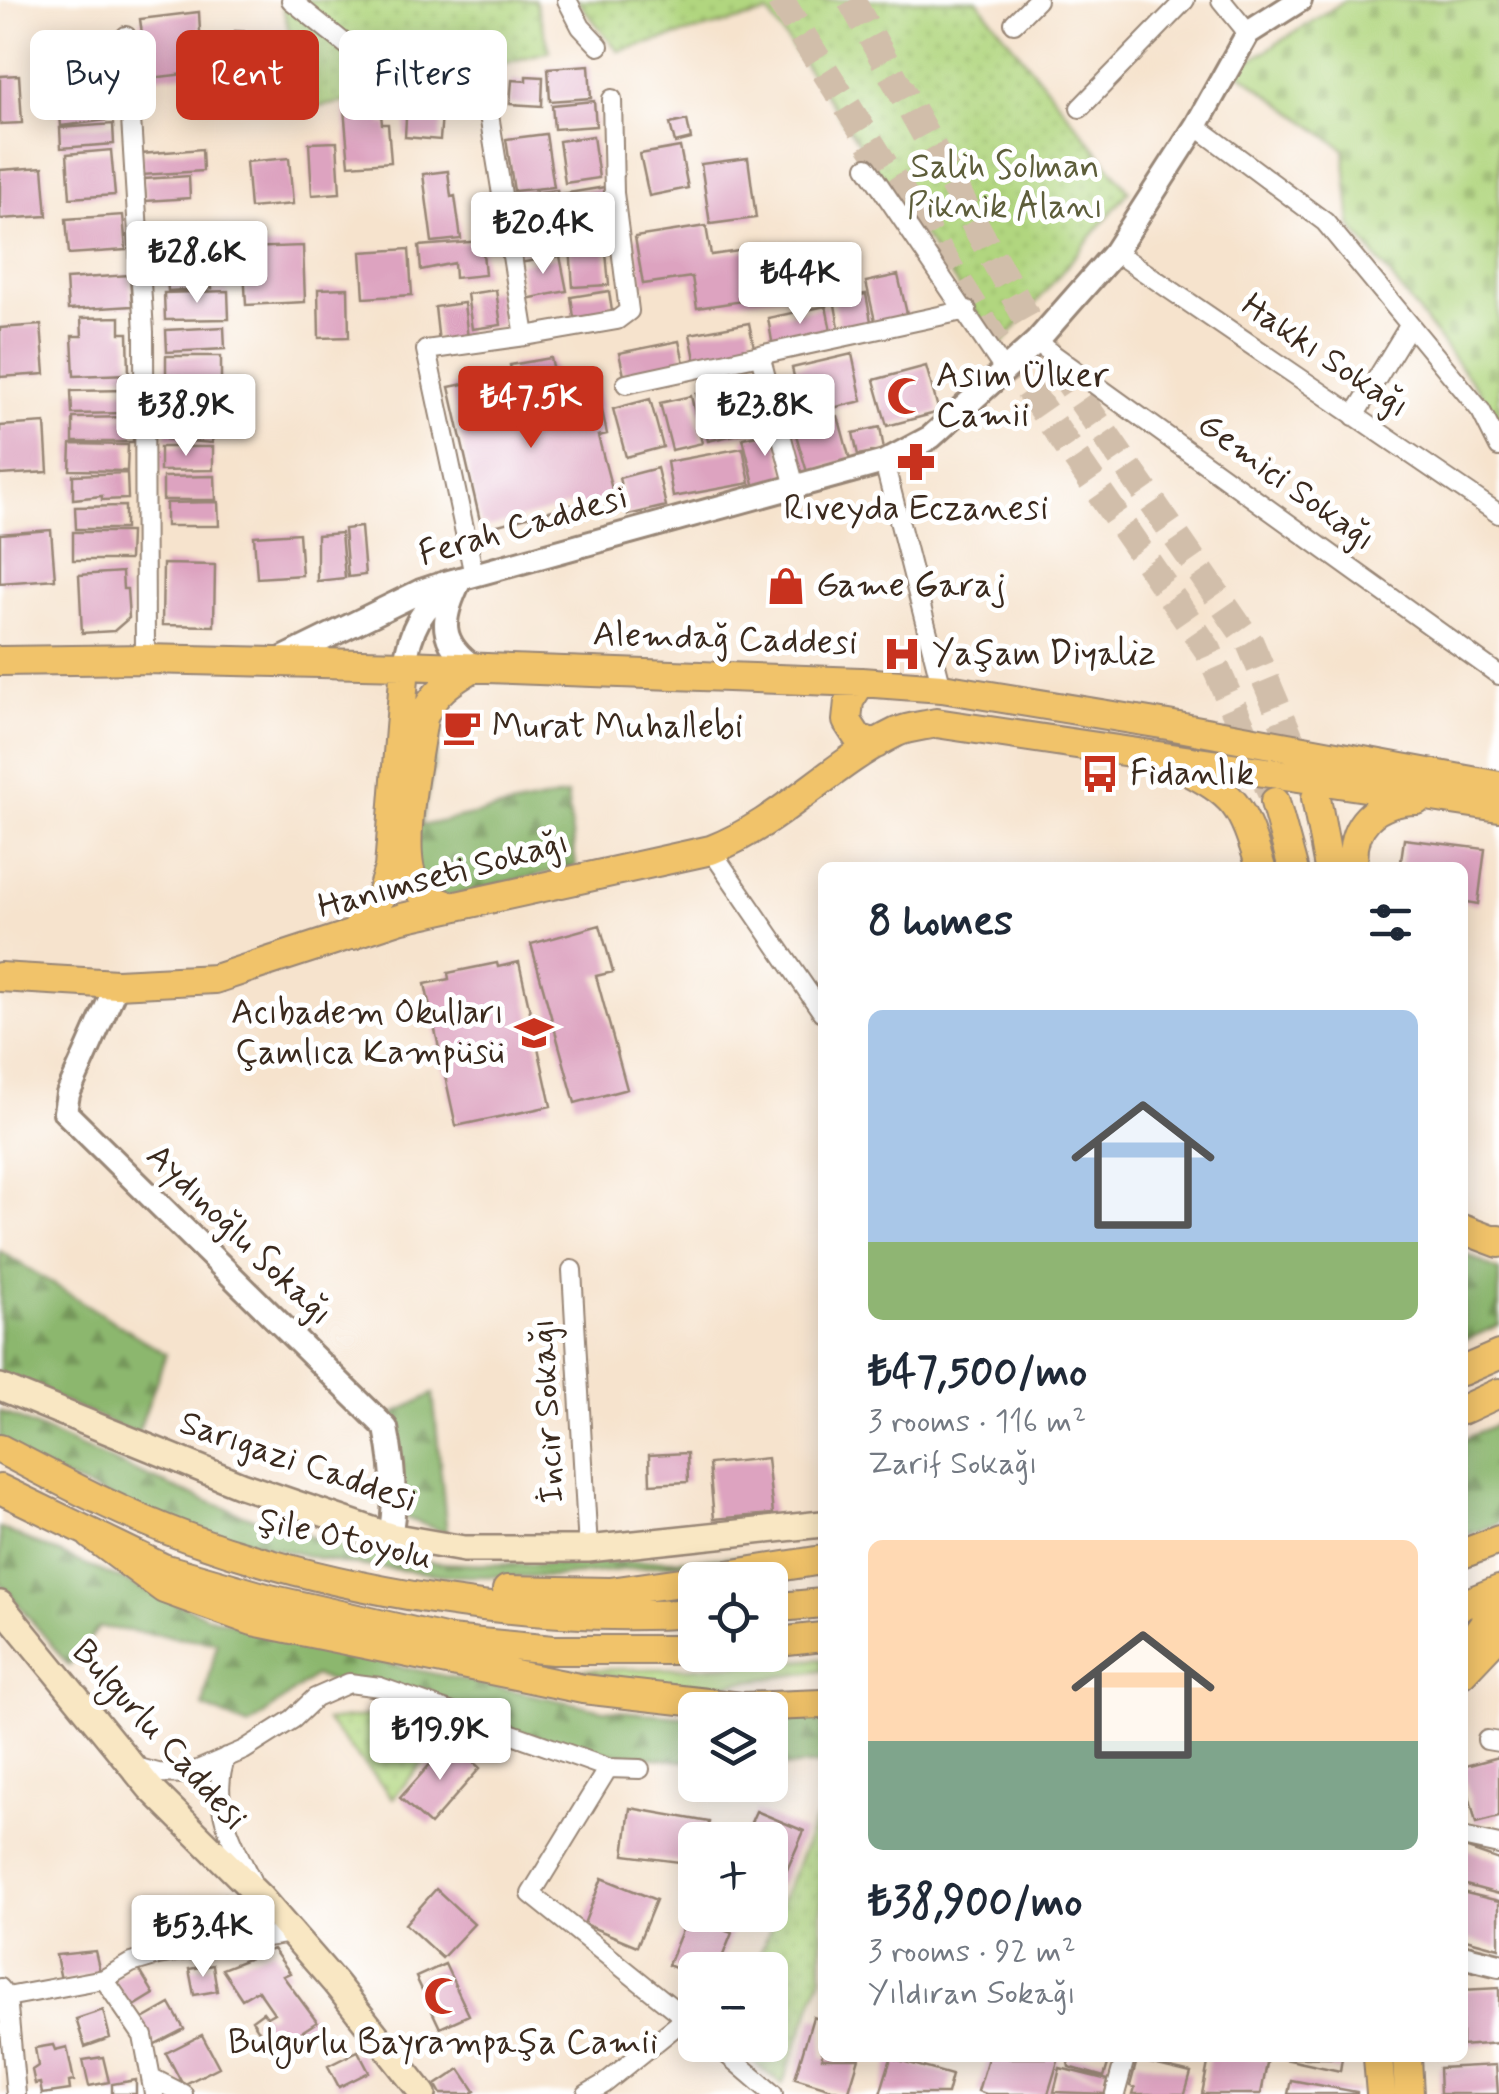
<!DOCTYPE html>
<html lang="en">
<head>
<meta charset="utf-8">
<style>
  :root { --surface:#fff; --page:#f6f6f7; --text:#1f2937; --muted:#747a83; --accent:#c8321e }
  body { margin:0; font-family:Mynerve,sans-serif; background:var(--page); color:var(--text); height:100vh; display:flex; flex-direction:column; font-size:38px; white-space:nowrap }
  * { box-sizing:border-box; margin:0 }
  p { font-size:32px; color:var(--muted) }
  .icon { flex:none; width:55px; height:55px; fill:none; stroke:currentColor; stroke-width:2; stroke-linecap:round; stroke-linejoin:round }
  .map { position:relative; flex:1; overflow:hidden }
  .details { position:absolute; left:818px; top:862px; width:650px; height:1200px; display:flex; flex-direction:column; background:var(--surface); border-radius:15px; box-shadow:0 5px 25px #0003 }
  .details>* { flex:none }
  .guide { position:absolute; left:30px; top:30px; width:638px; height:90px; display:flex; gap:20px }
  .tools { position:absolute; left:678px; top:1562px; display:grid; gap:20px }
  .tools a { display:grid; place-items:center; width:110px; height:110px; border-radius:15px; background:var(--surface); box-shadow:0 5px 25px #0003; font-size:50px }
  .price { position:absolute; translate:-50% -85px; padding:0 22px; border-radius:10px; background:#fff; color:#222; font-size:32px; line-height:65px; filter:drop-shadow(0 2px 5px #0008) }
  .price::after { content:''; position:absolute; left:50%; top:60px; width:30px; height:22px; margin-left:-15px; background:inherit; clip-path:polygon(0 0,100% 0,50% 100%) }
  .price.current { background:var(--accent); color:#fff }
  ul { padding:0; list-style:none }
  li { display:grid; align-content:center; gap:20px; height:530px; padding:0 50px }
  li span { display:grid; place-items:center; height:310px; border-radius:15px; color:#555 }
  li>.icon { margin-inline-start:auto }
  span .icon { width:180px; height:180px; fill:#fffc; stroke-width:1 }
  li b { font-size:42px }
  h2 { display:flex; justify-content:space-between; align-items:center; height:120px; padding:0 50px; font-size:42px }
  .tag { padding:0 35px; border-radius:15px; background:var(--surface); box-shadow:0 5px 25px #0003; font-size:35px; line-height:90px }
  .tag.current { background:var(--accent); color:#fff }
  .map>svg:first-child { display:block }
  .green { fill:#b1d67f; stroke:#76804e; stroke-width:2.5 }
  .forest { fill:url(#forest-firs); stroke:#647046; stroke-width:2.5 }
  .cemetery { fill:url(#cemetery-stones); stroke:#76804e; stroke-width:2.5 }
  .park { fill:url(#park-dots); stroke:#76804e; stroke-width:2.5 }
  .building { fill:#dda3c0 }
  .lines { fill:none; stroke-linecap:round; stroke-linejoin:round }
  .primary-tunnel { stroke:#d1beaa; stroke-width:28; stroke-dasharray:28 14; stroke-linecap:butt }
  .minor-casing { stroke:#988676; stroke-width:22 }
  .tertiary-casing { stroke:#988676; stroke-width:28 }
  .secondary-casing { stroke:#988676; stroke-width:30 }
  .primary-casing { stroke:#988676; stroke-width:32 }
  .trunk-casing { stroke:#988676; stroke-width:32 }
  .minor { stroke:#fff; stroke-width:18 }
  .tertiary { stroke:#fff; stroke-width:22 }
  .secondary { stroke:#f9e7c3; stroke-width:25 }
  .primary { stroke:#f1c36a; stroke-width:28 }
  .trunk { stroke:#f1c36a; stroke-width:28 }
  .labels { text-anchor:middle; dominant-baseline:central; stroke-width:10; stroke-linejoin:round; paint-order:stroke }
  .park-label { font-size:35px; fill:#5e5e3b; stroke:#fff }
  .street-label { font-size:35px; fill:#3b2a1e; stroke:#fff }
  .poi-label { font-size:35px; fill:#3b2a1e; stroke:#fff; text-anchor:start }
</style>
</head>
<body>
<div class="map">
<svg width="1499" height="2094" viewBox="0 0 1499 2094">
  <defs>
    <pattern id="forest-firs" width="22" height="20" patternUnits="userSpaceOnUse" patternTransform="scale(2.5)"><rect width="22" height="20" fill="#8cb76e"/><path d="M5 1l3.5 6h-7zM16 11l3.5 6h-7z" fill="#74955a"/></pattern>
    <pattern id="cemetery-stones" width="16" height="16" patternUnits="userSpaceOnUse" patternTransform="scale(2.5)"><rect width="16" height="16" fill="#b1d67f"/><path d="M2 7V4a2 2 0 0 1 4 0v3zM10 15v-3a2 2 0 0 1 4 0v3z" fill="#99b86d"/></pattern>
    <pattern id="park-dots" width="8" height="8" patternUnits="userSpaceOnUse" patternTransform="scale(2.5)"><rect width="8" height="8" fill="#b1d67f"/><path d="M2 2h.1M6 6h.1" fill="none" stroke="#99b86d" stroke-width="1.8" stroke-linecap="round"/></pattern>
  </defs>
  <rect width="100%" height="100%" fill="#fff"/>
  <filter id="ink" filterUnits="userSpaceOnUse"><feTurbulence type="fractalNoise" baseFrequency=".01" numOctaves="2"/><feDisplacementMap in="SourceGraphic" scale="20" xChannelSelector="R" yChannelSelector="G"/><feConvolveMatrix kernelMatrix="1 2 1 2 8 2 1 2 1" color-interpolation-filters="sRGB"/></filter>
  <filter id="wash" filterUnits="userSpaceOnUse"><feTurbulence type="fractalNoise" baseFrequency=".0048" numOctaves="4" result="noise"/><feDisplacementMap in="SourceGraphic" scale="40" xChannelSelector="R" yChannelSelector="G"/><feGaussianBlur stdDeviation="2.25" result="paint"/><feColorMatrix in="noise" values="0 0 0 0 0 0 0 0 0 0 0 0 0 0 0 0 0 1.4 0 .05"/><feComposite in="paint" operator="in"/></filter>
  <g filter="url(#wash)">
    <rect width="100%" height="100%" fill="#f6e3cd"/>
    <path class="green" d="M822,1659V1671L695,1688L568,1670L692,1668Z"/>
    <path class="forest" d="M448,694L421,826L567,795L576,866L429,901L404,868L410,697Z
      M0,1251L166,1354L137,1435L0,1373Z
      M1463,1253L1499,1271V1325L1463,1341Z
      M433,1394L447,1533L395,1514L390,1416Z
      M0,1411C134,1470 269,1538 415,1560C455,1566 497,1564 537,1564C611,1563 684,1560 758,1555L554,1577L452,1576L340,1563L182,1528L0,1451Z
      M1499,1423V1523L1463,1537V1440Z
      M0,1528L207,1616L319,1649L604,1710L695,1717V1762L595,1752L314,1676L249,1726L203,1707L217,1642L99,1627L69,1666L0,1582Z
      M822,1717V1764L770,1768V1718Z"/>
    <path class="cemetery" d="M1346,0H1499V426L1482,395L1351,225L1344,149L1235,70Z"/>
    <path class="park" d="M285,0H535L550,51L405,90L308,109L282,3Z
      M577,0H977L1129,191L1000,346L768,13L618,51Z
      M389,1713L448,1733L393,1798L326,1721Z
      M822,1805V1976L782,2085L733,2045H770V1970H753Z"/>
    <g id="blocks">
      <path class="building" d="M199,12L202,72L142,79L137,35L142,34L140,19Z
        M235,31L299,33L297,93L233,91Z
        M107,34L113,57L70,66L65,44Z
        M107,61L112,86L72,93L67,68Z
        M589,65L591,98L550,101L548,68Z
        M19,75L22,123L0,124V76Z
        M526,76L543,77L542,106L510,104L512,80L526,81Z
        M105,97L108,120L61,126L59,103Z
        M407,99L443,101L440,140L405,137Z
        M594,101L596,126L554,129L552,105Z
        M380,104L382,124H388L391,162L349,165L344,108Z
        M687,120L691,139L675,143L670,124Z
        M113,124L114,144L61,148L60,128Z
        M546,134L554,187L514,191L506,139Z
        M593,136L599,178L565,183L559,141Z
        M337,142L340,193L312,195L309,143Z
        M680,147L688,188L649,196L640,154Z
        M202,149L203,171L142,175L141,154Z
        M111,150L115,195L70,198L67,154Z
        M289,158L293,204L250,208L246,162Z
        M748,158L756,218L710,224L701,164Z
        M43,167L47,216L0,219V170Z
        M448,171L451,197L455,196L461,239L432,242L423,174Z
        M189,176L190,198L146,201L144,179Z
        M605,187L608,206L565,213L562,194Z
        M557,190L560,217L514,223L510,196Z
        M123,215L126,250L69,254L66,219Z
        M552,222L556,246L516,252L512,227Z
        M706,226L711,255L780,245L788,294L697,308L692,277L643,284L635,237Z
        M226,229L228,259L165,264L162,234Z
        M590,232V243L605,242L609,285L573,287L569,234Z
        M482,241L485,275L455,278L454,263L421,270L419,246Z
        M303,246L305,302L246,305L243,248Z
        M409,249L412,295L364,298L361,252Z
        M560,256L567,291L526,299L519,263Z
        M210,263L212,288L168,291L166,266Z
        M130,275L132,306L68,310L66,279Z
        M898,275L908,318L876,325L866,282Z
        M348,288L349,337L319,338L318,289Z
        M496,290L501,325L472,329L467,294Z
        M228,291L229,319L165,320L164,293Z
        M609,291L613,318L575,324L571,297Z
        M866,294L872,327L840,333L834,299Z
        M464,303L468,339L439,343L435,307Z
        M826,306L832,336L773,347L768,318Z
        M120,317V333H128L129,374L74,376L72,336H82L81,318Z
        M749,323L755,352L696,364L690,334Z
        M41,325L45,374L0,377V328Z
        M224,327L225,349L167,352L166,330Z
        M679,341L685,367L625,380L619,353Z
        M852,354L862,401L803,415L792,368Z
        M166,356H221V381H166Z
        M551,358L558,390L517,396L510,365Z
        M926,366L939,412L887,426L874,380Z
        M503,376L510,404L597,386L607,434L598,436L614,497L609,498L610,502L573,509L571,505L487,528L486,524L481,525L449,387Z
        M764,383L773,426L708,441L696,394L727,386L736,424L730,390Z
        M167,384L211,385V407L166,406Z
        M128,390V413L72,414L71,391Z
        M691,396L702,443L672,450L660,403Z
        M650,399L663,447L626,457L613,409Z
        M169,410L215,414L212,443L166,439Z
        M838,416L850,460L807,472L794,428Z
        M133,417V442H73V418Z
        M45,423L48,472L0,475V426Z
        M880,427L884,450L858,455L853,433Z
        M775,431L787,480L755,488L743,438Z
        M71,444L128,445L127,471L70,470Z
        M160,447H213V470L160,471Z
        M743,448L750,483L673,497L667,462Z
        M657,468L666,506L628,515L619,478Z
        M127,473L128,499L102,500V496L73,499V475Z
        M215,476L216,500H163V477Z
        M218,502L219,526H166V503Z
        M125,506V529H76L75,507Z
        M361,527L365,575L348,577L344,529Z
        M51,530L55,579L0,583V534Z
        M73,532H130L129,560H73Z
        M299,533L302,575L257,578L254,536Z
        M341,533L345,578L317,581V535Z
        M163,564L215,565L214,626L162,625Z
        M122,572L123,589H127L129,618L114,631L82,633L79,575Z
        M1404,839L1485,849L1478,904L1462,901V868H1400Z
        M600,925L613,972L596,976L627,1089L575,1103L531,944Z
        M519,962L551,1106L456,1126L425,984L449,979L448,973L497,963L498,967Z
        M687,1453L688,1482L650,1484L649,1455Z
        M767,1458L773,1514L714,1519L709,1464Z
        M450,1742L480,1768L430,1825L400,1798Z
        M1499,1757V1817L1476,1823L1462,1767Z
        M630,1808L709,1822L707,1840H695V1861L680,1859L679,1862L624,1855Z
        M756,1811L804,1831L780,1886L770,1882V1840H743Z
        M1462,1847L1499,1860V1894L1462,1884Z
        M602,1878L656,1900L637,1946L584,1924Z
        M436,1889L474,1924L442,1958L405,1924Z
        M1462,1892L1499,1901V1948L1462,1938Z
        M225,1894L248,1928L187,1942L167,1912Z
        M689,1913L733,1915L726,1931L732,1933L717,1970H695V1976L668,1965Z
        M273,1949L290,1973L283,1976L317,2022L272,2051L252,2020L263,2012L267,2017L274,2013L258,1990L242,1999L222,1969Z
        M95,1951L100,1972L61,1980L56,1955Z
        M445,1964L469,2015L440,2028L416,1977Z
        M213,1965L217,1991L194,1995L189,1969Z
        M137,1966L154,1994L131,2008L113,1981Z
        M1499,1988V2043L1462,2046V1990Z
        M170,2004L184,2029L153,2045L140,2021Z
        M103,2010L110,2038L85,2047L76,2019Z
        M813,2017L822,2020V2058H859L848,2094L795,2078Z
        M202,2035L219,2067L183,2085L166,2053Z
        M53,2045L55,2050L67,2047L74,2081L69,2082L70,2090L42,2094L40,2083L35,2084L32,2070L38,2066L35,2048Z
        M358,2051L369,2072L339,2087L328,2066Z
        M103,2057L109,2082L89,2086L83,2060Z
        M891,2058L952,2075L947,2094H880Z
        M988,2058H1059L1048,2094H986L978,2091Z
        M1067,2058H1110L1104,2077L1069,2067Z
        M1209,2058H1268L1261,2094H1202Z
        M1280,2058H1342L1340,2071Z
        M1137,2060L1191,2073L1185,2094H1133L1135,2087L1130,2086Z
        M1496,2065L1498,2094H1440L1439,2068Z
        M1060,2068L1108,2080L1105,2094L1054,2092Z
        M460,2069L475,2091L470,2094H441L436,2085Z
        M136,2080V2094H112V2084Z
        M1291,2080L1357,2092V2094H1288Z"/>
    </g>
  </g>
  <g filter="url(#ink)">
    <use href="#blocks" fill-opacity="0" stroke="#988676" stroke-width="2.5"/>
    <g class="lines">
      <path class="primary-tunnel" d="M780,0L1004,354L1208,650L1275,802
        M851,0L1036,335L1250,643L1301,764"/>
      <g class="minor-casing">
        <path id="minor" d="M291,0L363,58
          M567,0L581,27L599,46
          M1221,0L1248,33
          M1014,23L1037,0
          M126,36L144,332L145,659
          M1080,108L1185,0
          M1196,126L1325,222L1481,411L1499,447
          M867,167L1005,371
          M1115,252L1499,514
          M525,336L617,320L629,311L614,193L612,99
          M1036,342L1499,675
          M760,355L795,487
          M626,384L967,310
          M1354,416L1409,326
          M884,462L942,688
          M474,575L426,350L525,336L484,84
          M711,850L822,1012
          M572,1270L588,1549
          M1487,1740L1499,1742
          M226,1757C209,1799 232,1843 251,1880
          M132,1766L158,1773L188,1774L244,1750L293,1719L315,1698L349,1683L380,1687L608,1768L640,1769
          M608,1768L531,1894L695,2026
          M1462,1837L1499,1845
          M104,1979L143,2036L154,2094
          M0,1988L7,1997L104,1979L131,1963L158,1955L291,1933
          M7,1997L16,2094
          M716,2045L773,2094
          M154,2079L183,2094
          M587,2094L604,2084L686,2018
          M1115,2094L1125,2058"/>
      </g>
      <g class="tertiary-casing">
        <path id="tertiary" d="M459,582C441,619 438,642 474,667
          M276,662L421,591L445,583L884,462L931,437L1036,342L1115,252L1196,126L1248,33L1300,0
          M405,665C410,629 421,608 450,587
          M117,984L68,1094L65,1112L386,1428C393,1462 397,1502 390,1536
          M1462,1956L1499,1965"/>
      </g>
      <g class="secondary-casing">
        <path id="secondary" d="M0,1387L241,1485L390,1536L464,1549H588L822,1524
          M0,1604L150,1788L261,1898L335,1983L423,2094"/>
      </g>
      <g class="primary-casing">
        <path id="primary" d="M0,661L145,659L405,665L861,682L942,688L1168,725L1499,786
          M861,682L849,701L847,721L858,738L876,744
          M1177,765C1237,796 1241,803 1261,868
          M1316,798L1329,868
          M1275,802L1293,868
          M1354,868C1349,824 1375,801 1417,800
          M452,907C440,902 426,899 418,888C394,859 418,756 423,718C433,692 451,681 474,667
          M353,935L380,897L389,868L405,665
          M0,977L117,984L215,979L402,918L711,850C780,823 831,764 897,732C909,727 923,726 936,723L1499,807
          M1462,1229L1499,1243
          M1462,1605L1499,1590
          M1462,1654L1499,1602
          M1378,2058L1381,2094
          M1407,2058L1409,2094"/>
      </g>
      <g class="trunk-casing">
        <path id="trunk" d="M1495,1240H1499
          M1462,1371L1499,1355
          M1462,1410L1499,1393
          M0,1449C61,1481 121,1513 186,1537C339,1592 532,1624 695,1613
          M0,1489L163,1568L270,1599L449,1640L553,1650H695
          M91,1535L164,1589L253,1621L583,1689L742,1707L822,1704
          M1462,1554L1499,1540
          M697,1580L822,1560
          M507,1590L610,1592L695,1580
          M770,1608L822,1603
          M770,1643L822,1637
          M1462,1673L1499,1634"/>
      </g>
      <use href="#minor" class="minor"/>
      <use href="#tertiary" class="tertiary"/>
      <use href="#secondary" class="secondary"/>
      <use href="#primary" class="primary"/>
      <use href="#trunk" class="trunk"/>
    </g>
  </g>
  <defs>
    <g id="mosque-bare" transform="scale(3)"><path d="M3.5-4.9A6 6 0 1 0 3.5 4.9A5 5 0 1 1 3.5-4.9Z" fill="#c8321e" stroke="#fff" stroke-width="2.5" paint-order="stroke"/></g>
    <g id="pharmacy-bare" transform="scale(3)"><path d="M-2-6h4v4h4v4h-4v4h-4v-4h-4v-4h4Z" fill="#c8321e" stroke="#fff" stroke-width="2.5" paint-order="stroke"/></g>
    <g id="shop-bare" transform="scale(3)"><path d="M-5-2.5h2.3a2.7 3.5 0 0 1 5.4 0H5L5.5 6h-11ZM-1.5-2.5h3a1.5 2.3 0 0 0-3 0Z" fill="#c8321e" stroke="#fff" stroke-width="2.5" paint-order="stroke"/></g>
    <g id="hospital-bare" transform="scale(3)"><path d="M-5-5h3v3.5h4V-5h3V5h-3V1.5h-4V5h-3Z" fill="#c8321e" stroke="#fff" stroke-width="2.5" paint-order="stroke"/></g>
    <g id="cafe-bare" transform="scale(3)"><path d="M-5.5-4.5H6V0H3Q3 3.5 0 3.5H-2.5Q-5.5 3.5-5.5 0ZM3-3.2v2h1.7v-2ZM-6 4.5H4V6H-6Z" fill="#c8321e" stroke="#fff" stroke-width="2.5" paint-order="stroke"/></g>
    <g id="bus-bare" transform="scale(3)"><path d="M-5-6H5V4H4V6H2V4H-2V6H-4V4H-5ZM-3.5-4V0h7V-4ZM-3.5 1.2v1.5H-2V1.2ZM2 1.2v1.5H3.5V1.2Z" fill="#c8321e" stroke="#fff" stroke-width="2.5" paint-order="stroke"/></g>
    <g id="school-bare" transform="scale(3)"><path d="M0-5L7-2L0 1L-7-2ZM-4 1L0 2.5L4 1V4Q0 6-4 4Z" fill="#c8321e" stroke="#fff" stroke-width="2.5" paint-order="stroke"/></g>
  </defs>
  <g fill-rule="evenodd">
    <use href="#mosque-bare" x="906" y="396"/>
    <use href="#pharmacy-bare" x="916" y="462"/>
    <use href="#shop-bare" x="786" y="586"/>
    <use href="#hospital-bare" x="902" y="654"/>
    <use href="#cafe-bare" x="462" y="727"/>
    <use href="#bus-bare" x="1100" y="774"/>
    <use href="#school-bare" x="534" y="1033"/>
    <use href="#mosque-bare" x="443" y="1996"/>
  </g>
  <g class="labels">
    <g class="park-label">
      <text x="1005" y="167">Salih Solman<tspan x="1005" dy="40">Piknik Alanı</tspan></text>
    </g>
    <g class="street-label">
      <text transform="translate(1325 356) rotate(34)">Hakkı Sokağı</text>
      <text transform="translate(1286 482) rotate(36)">Gemici Sokağı</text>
      <text transform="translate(523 526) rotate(-16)">Ferah Caddesi</text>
      <text transform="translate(725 639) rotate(2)">Alemdağ Caddesi</text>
      <text transform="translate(443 875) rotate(-15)">Hanımseti Sokağı</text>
      <text transform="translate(239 1235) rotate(44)">Aydınoğlu Sokağı</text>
      <text transform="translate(548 1411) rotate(-93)">İncir Sokağı</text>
      <text transform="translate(298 1462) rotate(19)">Sarıgazi Caddesi</text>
      <text transform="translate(345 1539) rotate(13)">Şile Otoyolu</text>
      <text transform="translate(159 1735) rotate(48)">Bulgurlu Caddesi</text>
    </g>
    <g class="poi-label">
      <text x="936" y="376">Asım Ülker<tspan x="936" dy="40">Camii</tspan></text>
      <text x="916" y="509" text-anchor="middle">Rıveyda Eczanesi</text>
      <text x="816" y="586">Game Garaj</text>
      <text x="932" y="654">Yaşam Diyaliz</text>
      <text x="492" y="727">Murat Muhallebi</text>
      <text x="1130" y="774">Fidanlık</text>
      <text x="504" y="1013" text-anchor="end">Acıbadem Okulları<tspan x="504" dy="40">Çamlıca Kampüsü</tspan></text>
      <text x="443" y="2043" text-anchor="middle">Bulgurlu Bayrampaşa Camii</text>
    </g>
  </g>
</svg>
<div class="tools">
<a><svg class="icon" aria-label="locate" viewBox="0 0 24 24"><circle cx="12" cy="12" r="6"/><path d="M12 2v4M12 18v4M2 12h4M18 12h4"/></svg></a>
<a><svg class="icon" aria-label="layers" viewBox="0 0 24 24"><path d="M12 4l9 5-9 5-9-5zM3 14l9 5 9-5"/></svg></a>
<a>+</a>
<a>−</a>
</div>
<b class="price" style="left:543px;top:277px">₺20.4K</b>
<b class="price" style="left:197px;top:306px">₺28.6K</b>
<b class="price" style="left:800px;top:327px">₺44K</b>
<b class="price current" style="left:531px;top:451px">₺47.5K</b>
<b class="price" style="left:186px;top:459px">₺38.9K</b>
<b class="price" style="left:765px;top:459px">₺23.8K</b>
<b class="price" style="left:440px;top:1783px">₺19.9K</b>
<b class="price" style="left:203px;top:1980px">₺53.4K</b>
<div class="guide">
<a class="tag">Buy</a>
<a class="tag current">Rent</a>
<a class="tag">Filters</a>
</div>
<section class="details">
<h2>8 homes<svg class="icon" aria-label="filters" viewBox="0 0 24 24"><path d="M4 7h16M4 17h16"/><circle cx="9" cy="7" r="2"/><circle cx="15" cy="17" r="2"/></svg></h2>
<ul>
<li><span style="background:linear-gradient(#a9c7e8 75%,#8fb573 0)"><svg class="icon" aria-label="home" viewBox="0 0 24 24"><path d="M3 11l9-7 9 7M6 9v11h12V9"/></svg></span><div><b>₺47,500/mo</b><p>3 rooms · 116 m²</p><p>Zarif Sokağı</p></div></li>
<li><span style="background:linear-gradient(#ffd9b3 65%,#7fa58c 0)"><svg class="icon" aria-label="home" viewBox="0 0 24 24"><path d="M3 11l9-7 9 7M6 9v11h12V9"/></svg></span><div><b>₺38,900/mo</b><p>3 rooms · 92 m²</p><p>Yıldıran Sokağı</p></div></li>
</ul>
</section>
</div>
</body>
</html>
